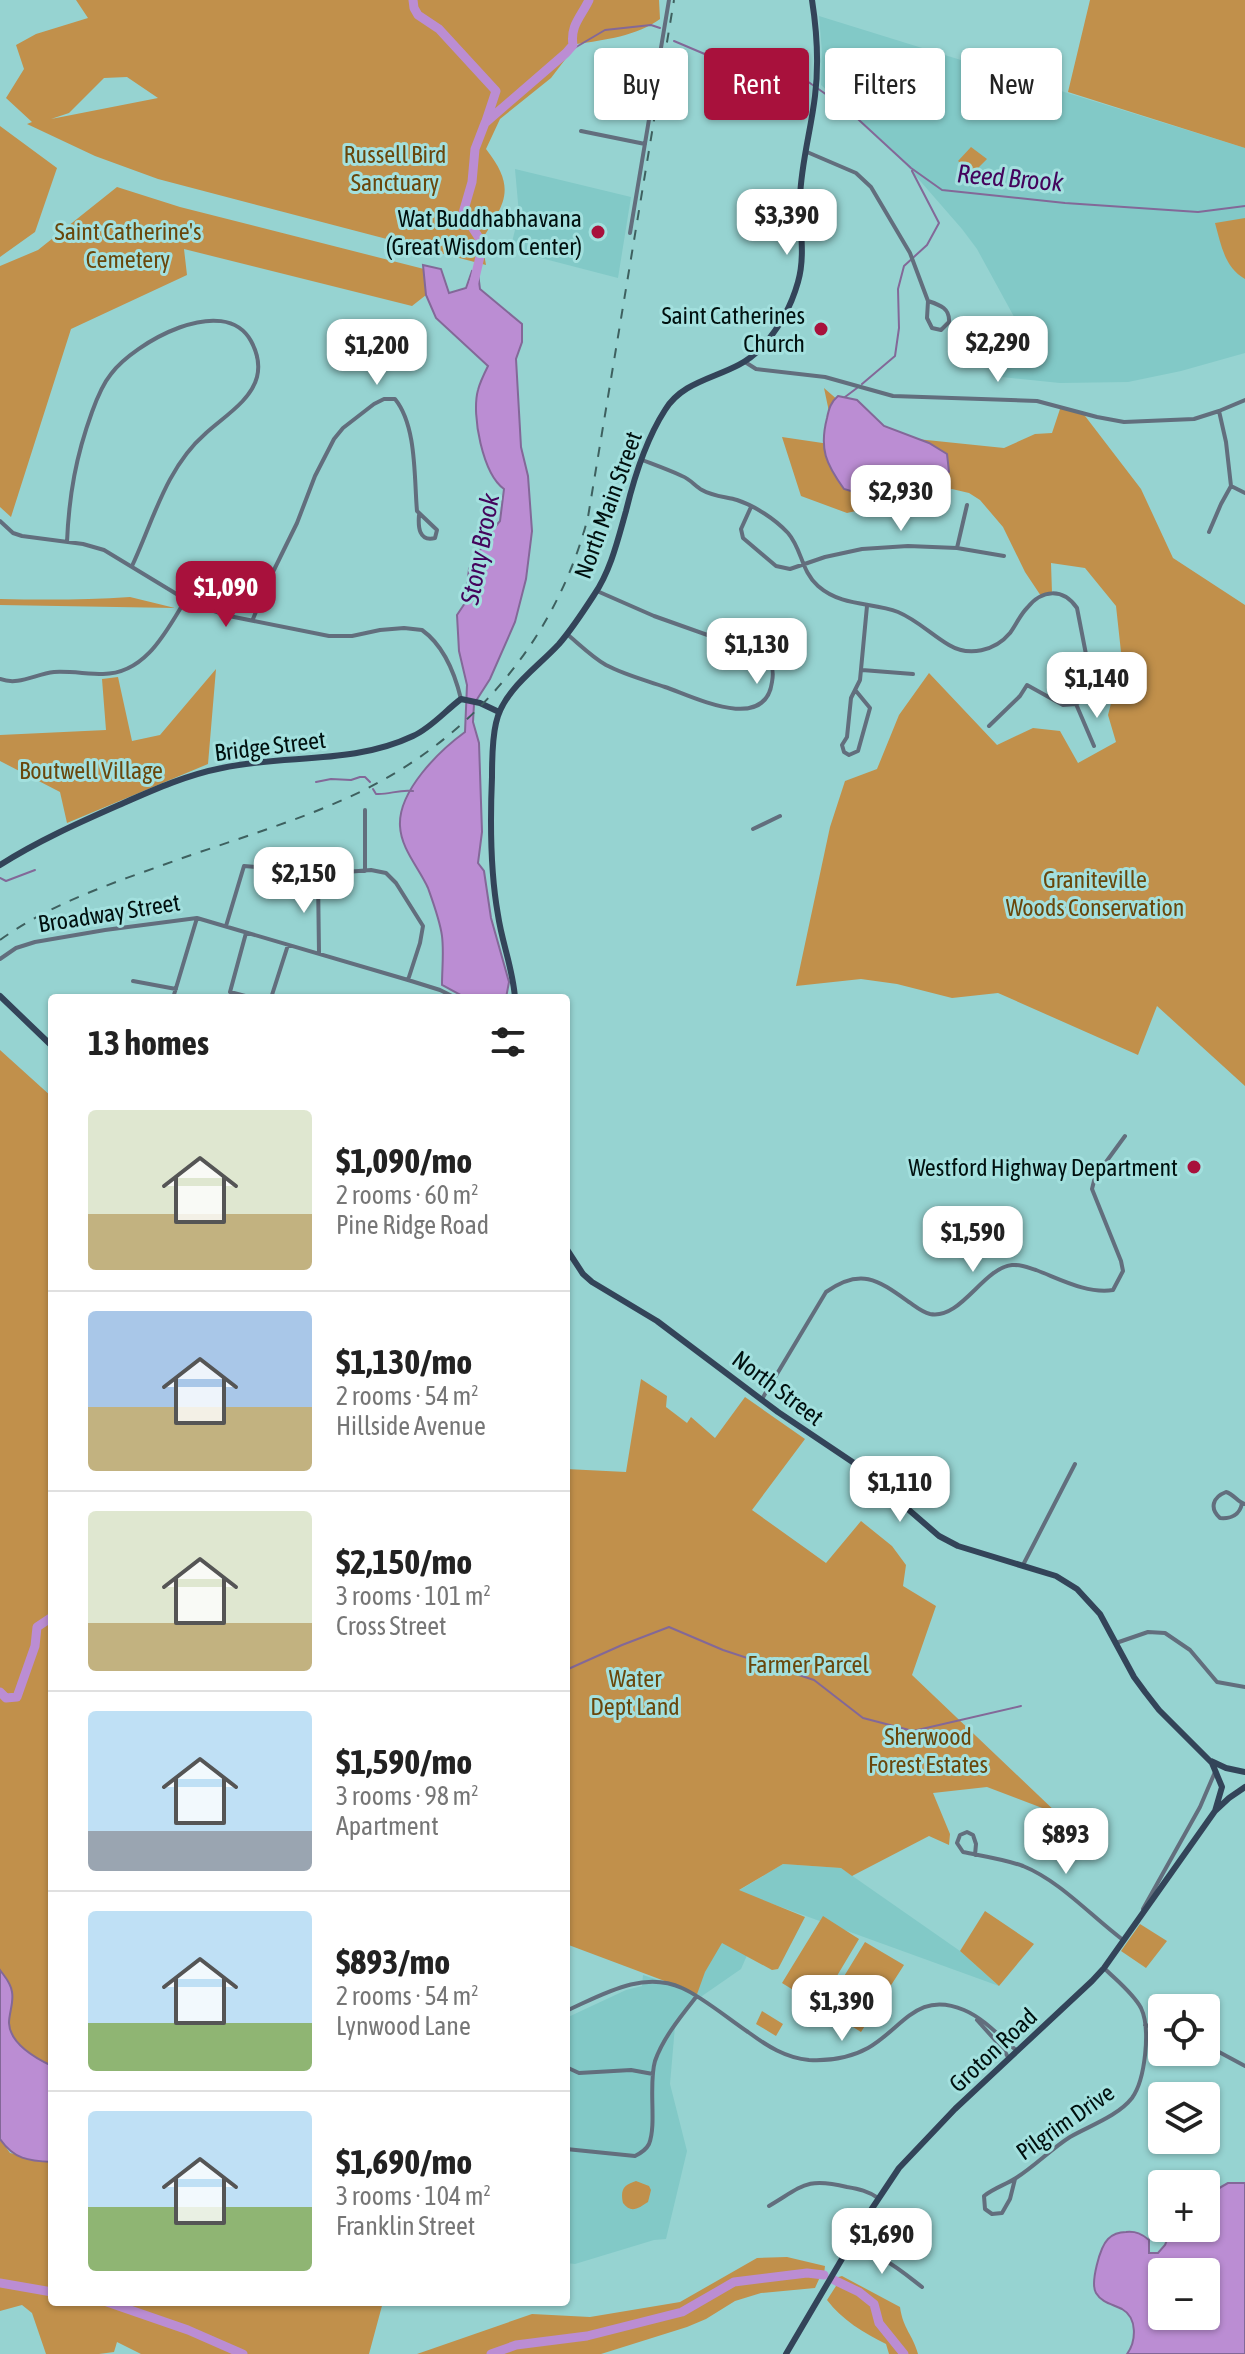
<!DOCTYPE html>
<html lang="en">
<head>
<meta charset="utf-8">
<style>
  :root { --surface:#fff; --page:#f6f6f6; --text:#222; --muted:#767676; --line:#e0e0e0; --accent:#a8113c }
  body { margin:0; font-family:"Asap Condensed",sans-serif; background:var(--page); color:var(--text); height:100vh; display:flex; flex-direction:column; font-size:30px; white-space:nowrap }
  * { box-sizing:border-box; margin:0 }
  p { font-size:26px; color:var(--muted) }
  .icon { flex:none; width:44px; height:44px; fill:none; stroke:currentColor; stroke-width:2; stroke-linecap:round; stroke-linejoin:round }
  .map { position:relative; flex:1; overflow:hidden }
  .details { position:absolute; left:48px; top:994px; width:522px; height:1312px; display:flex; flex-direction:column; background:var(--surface); border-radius:8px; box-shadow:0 2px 6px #0004 }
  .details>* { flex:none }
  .banner { position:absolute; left:594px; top:48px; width:530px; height:72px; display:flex; gap:16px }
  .controls { position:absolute; left:1148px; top:1994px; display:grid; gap:16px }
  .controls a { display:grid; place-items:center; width:72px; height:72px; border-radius:8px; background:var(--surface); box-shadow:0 2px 6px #0004; font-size:40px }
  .price { position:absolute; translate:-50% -68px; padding:0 18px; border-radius:16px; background:#fff; color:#222; font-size:26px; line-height:52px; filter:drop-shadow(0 2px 4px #0008) }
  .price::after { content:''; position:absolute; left:50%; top:48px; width:24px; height:18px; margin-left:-12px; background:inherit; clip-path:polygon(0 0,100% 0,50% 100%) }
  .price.active { background:var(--accent); color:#fff }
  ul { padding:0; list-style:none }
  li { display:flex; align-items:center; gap:24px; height:200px; padding:0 40px }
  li+li { border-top:2px solid var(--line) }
  li span { display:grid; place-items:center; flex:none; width:224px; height:160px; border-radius:8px; color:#555 }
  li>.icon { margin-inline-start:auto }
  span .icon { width:96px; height:96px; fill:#fffc; stroke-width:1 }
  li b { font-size:34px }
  h2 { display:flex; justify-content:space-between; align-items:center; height:96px; padding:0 40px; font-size:34px }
  .tag { padding:0 28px; border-radius:8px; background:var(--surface); box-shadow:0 2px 6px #0004; font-size:28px; line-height:72px }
  .tag.active { background:var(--accent); color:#fff }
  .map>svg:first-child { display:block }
  .built { fill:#82c9c7 }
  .green { fill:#c1904b; fill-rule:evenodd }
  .water { fill:#bb8dd3; stroke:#836898; stroke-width:2; fill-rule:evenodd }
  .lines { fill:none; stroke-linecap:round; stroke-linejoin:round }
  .stream { stroke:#836898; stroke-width:2 }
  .river { stroke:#bb8dd3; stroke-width:9 }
  .minor { stroke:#626e7d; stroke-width:4 }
  .secondary { stroke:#334459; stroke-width:6 }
  .rail { stroke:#3e605f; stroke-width:2; stroke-dasharray:10 10; stroke-linecap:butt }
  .poi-dot { fill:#a8113c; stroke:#a3e0de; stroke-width:3 }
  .labels { text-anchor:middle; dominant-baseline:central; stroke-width:6; stroke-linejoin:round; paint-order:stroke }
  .park-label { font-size:24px; fill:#69460b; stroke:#a3e0de }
  .poi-label { font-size:24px; fill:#00100f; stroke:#a3e0de; text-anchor:end }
  .street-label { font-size:24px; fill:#00100f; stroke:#a3e0de }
  .water-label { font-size:26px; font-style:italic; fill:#44045c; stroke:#a3e0de }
</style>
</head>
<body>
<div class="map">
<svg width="1245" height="2354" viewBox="0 0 1245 2354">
  <rect width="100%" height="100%" fill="#96d3d1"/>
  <path class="built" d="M819,16L1245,148V353L1181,371L1128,382L1060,383L1002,377L1024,335L977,249L962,229L894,151L821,85L822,52Z
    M515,169L631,197L618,278L510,250L519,214Z
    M783,1864L841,1868L960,1951L999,1986L770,1903L741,1969L689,2005L675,2026L670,2084L687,2151L666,2239L654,2240L575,2264L566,2263V2018L626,1990L642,1986L643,1975L686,1989L738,1891Z"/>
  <path class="green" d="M76,0H659L660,19C637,36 604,40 577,44L551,78L500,119L486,149C519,191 503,205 478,246L484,254L486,265L158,179L95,156L27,124L32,122L6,98L24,69L16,45L36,34L88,18ZM127,77L158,98L51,119L69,113L104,78Z
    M1090,0H1245V148L1068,92Z
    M0,126L57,168L35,232L0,257Z
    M971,147L987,159L973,173L958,161Z
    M117,187L180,207L424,269L426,295L412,306L184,249L187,275L71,329L11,517L0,507V266L38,250Z
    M1245,218V279C1224,267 1221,244 1215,223Z
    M824,388L878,435L1004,448L1035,434L1052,433L1061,406L1082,412L1141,489L1173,558L1245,605V1086L1157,1006L1138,1055L998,993L952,998L897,984L861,979L796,986L830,827L845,781L877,769L899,715L929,673L997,745L1033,728L1060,731L1078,763L1116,742L1108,715L1122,661L1116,606L1085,568L1051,563L1052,593L1041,596L1025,572L1003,527L980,500L969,493L952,489L847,513L801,496L782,437L836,445Z
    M130,597L175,608L0,605V599C43,600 87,600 130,597Z
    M216,669L208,764L67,823L60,792L0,761V735L106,730L102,679L118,677L132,741L160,735Z
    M0,1050L52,1097V2066C35,2058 10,2044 9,2023C9,2013 14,2002 12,1992C11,1983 5,1977 0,1970Z
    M641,1379L667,1396L666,1407L687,1423L691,1417L715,1438L745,1397L805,1439L752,1510L826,1563L861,1521L892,1546L906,1565L903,1586L936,1606L912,1675L1058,1814L987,1787L933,1793L950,1834L949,1845L929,1836L852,1876L841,1868L783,1864L739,1890L805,1917L778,1969L772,1970L722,1943L705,1972L696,1997L686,1989L566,1944V1469L626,1472Z
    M985,1911L1034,1944L999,1986L960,1951Z
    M823,1916L859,1939L819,2006L782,1983Z
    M1140,1924L1167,1941L1146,1968L1121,1951Z
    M865,1942L904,1965L861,2032L824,2009Z
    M762,2011L783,2024L776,2036L756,2024Z
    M0,2139L10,2153L52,2162V2302H386H383L369,2354H141L117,2342L114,2352L99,2354H46L32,2313L22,2305L0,2311Z
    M636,2181L649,2186L651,2190L648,2202C639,2208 631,2214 623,2203C620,2189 624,2185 636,2181Z
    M787,2257L825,2266L824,2274L820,2277L815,2288L761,2293L735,2301L706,2319L687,2327L601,2354H417L532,2314L590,2317L680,2302L757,2258Z
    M842,2276L900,2307C903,2329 913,2335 918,2354H889L886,2344C864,2333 842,2320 827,2300L836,2286L833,2281L835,2278Z"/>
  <path class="water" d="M423,265L441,269L449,293L466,288L472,271L478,273L480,289L522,324V342L516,359L521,447L528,476L532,531L526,579L515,622L490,679L474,704L473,722L479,743L482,832L478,863L484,871L491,918L509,982L506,998H466L442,985C442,969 444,952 442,936C440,921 433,902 428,888C419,868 401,849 400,826C398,791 439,751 465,732L467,685L459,651L457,615L465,603L469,569L490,533L500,521L504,489C483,474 471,415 478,390C480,382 484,374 488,366L436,318L426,295Z
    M838,396L857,400L884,426L929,443L947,454L949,472L891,482L883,492L864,495L844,489C826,464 819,449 827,418C829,408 831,402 838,396Z
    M0,1970C5,1977 11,1983 12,1992C14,2002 9,2013 9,2023C10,2044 35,2058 52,2066V2162C28,2161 14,2159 0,2139Z
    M1228,2183H1245V2354H1127C1136,2342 1138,2318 1122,2309C1112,2304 1102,2303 1096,2293C1090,2283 1100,2247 1108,2239C1113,2234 1120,2232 1126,2232C1136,2231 1142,2234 1149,2240V2253H1158L1165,2245L1172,2228H1206C1206,2200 1202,2197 1228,2183ZM1162,2272H1206V2316H1162Z"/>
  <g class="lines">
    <path class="stream" d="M674,41L707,55L796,70L807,81L847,109L911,168L942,190L1065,203L1198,212L1245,206
      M566,53L605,30L651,25L660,28
      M862,384L895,356L899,328L898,289L904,266L927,245L939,223L912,171
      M845,397L857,388
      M316,782L331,779L351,780L360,777H365L370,782
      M373,789L376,794C389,795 399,789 413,791
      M0,878L6,881L35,870
      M566,1670L622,1645L669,1627L723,1650L814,1680L863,1718L913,1731L1021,1706"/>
    <path class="river" d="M413,0L414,8L418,15L439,29L496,91L486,121
      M474,282L483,244L463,213L472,182L475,149L485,123L566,53L573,45C570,25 581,17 589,0
      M0,1692L6,1698L17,1697L35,1646L37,1627L52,1617
      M834,2280L859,2292L874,2304L879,2323L904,2354
      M0,2283L52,2292
      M107,2302L188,2330L243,2354
      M491,2354L516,2345L587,2336L682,2312L734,2282L807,2273L824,2275"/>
    <path class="minor" d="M581,131L645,144
      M807,152L856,173L871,187L910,253L928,301C940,305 950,308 949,322L941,330L932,328L927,318L928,301
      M630,233L669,0
      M745,362L756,369L825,377L893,396L1037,401L1097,417L1124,422L1194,419L1219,411L1245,400
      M1219,411L1226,442L1231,486L1245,493
      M642,460C655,465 669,470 682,476C690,479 695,486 702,490C712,496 726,497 737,500C755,506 775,519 788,533C802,549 801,571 818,586C842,607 872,602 898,612C917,620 932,635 949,645C969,657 995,651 1010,633C1016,625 1020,615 1027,608C1042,589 1063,588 1077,608L1091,680L1086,697L1076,704L1063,705L1027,685L1020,696L989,726
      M751,507L741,529L743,538L776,566L790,569L825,557L862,549L908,546L957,548L1004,556
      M0,521L13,533L22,536L83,544L104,550L193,604L229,616L329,636H352L380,630L404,628L422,630C443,645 455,674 461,699
      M1209,532L1221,504L1231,486
      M67,542C69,495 76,456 92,412C97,398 102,385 111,374C134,343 224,292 251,341C257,352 260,365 257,377C251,401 222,418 205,434C166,468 153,521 132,566
      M957,548L967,505
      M253,619L269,580L297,523L315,476L334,439L343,428L374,404L384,399H395C417,426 414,478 417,511L437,530L435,538C419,542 418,527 419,515
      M567,634C579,644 592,657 606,665C625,675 645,680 665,687C692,696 765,734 772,682C774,671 773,662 764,655L654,616L597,591
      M862,670L913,674
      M0,679C19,686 35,674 54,672C70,671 87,674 103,674C146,674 167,630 186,599
      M856,691L870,708L858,751L849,755L844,752L842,745L847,737L851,698L860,680L867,606
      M1076,704L1094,746
      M753,829L780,816
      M365,871V810
      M318,877L319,953
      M226,926L244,866L279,869L312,878L321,874L371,870L386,873L396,883L423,926L420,943L408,980
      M246,933L230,992L253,998
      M0,959L16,948L35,942L105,930L197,918L408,980L440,990L456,998
      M133,981L176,989
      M173,998L197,918
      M271,998L288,945
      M762,1399L826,1292C861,1267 878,1280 909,1302C915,1306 922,1312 930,1314C961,1320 983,1268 1012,1265C1021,1264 1029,1268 1036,1270C1060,1279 1087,1294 1113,1290L1123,1271L1121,1261L1092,1189L1095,1177L1125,1136
      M1242,1503C1240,1515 1231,1519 1220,1518C1209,1508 1213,1497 1226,1492C1234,1494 1238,1503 1245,1504
      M1023,1565L1075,1464
      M1116,1643L1148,1632L1165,1633L1190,1650L1217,1682L1245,1687
      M975,1855L976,1844L973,1835L967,1832L960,1835L957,1843L963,1852C982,1856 1004,1859 1023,1866C1060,1881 1091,1916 1123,1940
      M1143,1909L1200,1807L1215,1772
      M566,2011C602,1995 642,1970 682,1988C701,1996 730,2020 748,2032C767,2046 786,2058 809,2060C829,2061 850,2058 868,2048C903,2028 917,1990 964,2010C985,2019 1000,2037 1017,2051
      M977,2020L1004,2050L1009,2059
      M1145,2025L1162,2028
      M1206,2045L1245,2066
      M566,2067L579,2073L631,2070L653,2074
      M566,2149L635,2156C641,2153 646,2150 649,2144C657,2124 648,2085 655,2061C663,2038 681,2016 696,1997
      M1015,2179L1010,2199L1002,2213L992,2214L985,2209L984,2196C994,2188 1005,2185 1016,2178C1035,2166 1051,2149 1070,2137C1089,2126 1118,2116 1132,2098C1145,2080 1151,2029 1141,2008C1133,1993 1116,1980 1104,1968
      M769,2206C803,2186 806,2177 847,2187C859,2189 868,2191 878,2198
      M848,2251C877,2249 900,2270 922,2287"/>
    <path class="secondary" d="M0,865C38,841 78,823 119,805C153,790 186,775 222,768C285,754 352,765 413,736C431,728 445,711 461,699L480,703L499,712
      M0,996L52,1046
      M515,998C513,969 502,943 498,915C490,870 490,823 492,777C492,759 492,740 496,723C503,690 537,668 559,644C572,629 583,612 594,595C611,570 618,539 626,511C634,478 647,438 665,410C686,375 733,378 760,349C778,330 791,307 798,282C806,254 799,226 800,198C801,164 811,130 815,96C819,64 817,32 812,0
      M566,1248L583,1274L592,1282L657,1321L778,1412L857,1465L939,1536L958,1546L1056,1576L1077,1589L1100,1614L1134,1677L1145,1692L1159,1710L1212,1763L1222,1787L1215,1811
      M1211,1761L1226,1768L1245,1772
      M786,2354L869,2213L899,2168L955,2109L1092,1981L1104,1968L1215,1811L1229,1798L1245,1787"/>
    <path class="rail" d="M0,940C53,902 116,882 177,860C239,838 305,819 364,790C475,735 557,637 588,517L674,0"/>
  </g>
  <g class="poi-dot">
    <circle cx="598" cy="232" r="8"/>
    <circle cx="821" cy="329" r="8"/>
    <circle cx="1194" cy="1167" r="8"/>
  </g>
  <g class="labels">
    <g class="park-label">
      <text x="395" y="154">Russell Bird<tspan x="395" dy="28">Sanctuary</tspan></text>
      <text x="128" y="231">Saint Catherine's<tspan x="128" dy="28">Cemetery</tspan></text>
      <text x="91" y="770">Boutwell Village</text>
      <text x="1095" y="879">Graniteville<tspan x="1095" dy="28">Woods Conservation</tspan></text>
      <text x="808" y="1664">Farmer Parcel</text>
      <text x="635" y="1678">Water<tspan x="635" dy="28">Dept Land</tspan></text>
      <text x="928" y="1736">Sherwood<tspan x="928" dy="28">Forest Estates</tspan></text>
    </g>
    <g class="poi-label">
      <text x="582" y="218">Wat Buddhabhavana<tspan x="582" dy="28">(Great Wisdom Center)</tspan></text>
      <text x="805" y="315">Saint Catherines<tspan x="805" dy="28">Church</tspan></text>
      <text x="1178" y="1167">Westford Highway Department</text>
    </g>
    <g class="street-label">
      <text transform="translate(608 505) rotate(-70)">North Main Street</text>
      <text transform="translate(270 746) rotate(-7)">Bridge Street</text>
      <text transform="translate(109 913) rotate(-9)">Broadway Street</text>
      <text transform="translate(778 1388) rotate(37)">North Street</text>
      <text transform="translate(993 2050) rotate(-43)">Groton Road</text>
      <text transform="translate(1065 2122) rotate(-35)">Pilgrim Drive</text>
    </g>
    <g class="water-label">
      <text transform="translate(1010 178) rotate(5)">Reed Brook</text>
      <text transform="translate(480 549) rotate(-79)">Stony Brook</text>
    </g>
  </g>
</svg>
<div class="controls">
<a><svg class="icon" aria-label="locate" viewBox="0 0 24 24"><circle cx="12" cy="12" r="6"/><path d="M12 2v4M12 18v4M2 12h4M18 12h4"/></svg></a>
<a><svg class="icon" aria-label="layers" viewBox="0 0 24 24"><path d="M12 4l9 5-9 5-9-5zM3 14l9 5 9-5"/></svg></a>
<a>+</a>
<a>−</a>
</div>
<b class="price" style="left:787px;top:257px">$3,390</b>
<b class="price" style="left:998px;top:384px">$2,290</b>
<b class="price" style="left:377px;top:387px">$1,200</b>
<b class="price" style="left:901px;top:533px">$2,930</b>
<b class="price active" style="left:226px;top:629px">$1,090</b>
<b class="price" style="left:757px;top:686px">$1,130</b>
<b class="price" style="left:1097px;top:720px">$1,140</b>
<b class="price" style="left:304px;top:915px">$2,150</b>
<b class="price" style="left:973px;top:1274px">$1,590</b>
<b class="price" style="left:900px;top:1524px">$1,110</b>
<b class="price" style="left:1066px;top:1876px">$893</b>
<b class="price" style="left:842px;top:2043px">$1,390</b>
<b class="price" style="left:882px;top:2276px">$1,690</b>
<div class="banner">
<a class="tag">Buy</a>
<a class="tag active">Rent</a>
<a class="tag">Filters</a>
<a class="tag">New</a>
</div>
<section class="details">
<h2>13 homes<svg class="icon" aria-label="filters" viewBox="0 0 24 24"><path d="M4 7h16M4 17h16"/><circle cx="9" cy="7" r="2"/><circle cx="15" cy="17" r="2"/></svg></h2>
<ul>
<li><span style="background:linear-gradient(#dfe7d0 65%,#c2b280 0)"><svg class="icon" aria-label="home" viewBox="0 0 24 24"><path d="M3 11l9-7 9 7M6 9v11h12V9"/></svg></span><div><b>$1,090/mo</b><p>2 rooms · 60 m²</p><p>Pine Ridge Road</p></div></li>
<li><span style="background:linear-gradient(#a9c7e8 60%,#c2b280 0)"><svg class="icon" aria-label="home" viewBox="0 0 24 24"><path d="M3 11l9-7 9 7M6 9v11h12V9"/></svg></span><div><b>$1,130/mo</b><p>2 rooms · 54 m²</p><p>Hillside Avenue</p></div></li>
<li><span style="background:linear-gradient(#dfe7d0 70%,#c2b280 0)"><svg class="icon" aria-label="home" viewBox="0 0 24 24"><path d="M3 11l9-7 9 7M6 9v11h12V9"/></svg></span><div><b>$2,150/mo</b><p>3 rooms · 101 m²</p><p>Cross Street</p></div></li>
<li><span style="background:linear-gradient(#bfe0f5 75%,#9aa5b1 0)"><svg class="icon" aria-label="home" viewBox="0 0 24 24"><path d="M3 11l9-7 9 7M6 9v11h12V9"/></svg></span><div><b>$1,590/mo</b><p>3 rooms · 98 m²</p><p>Apartment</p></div></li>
<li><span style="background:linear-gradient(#bfe0f5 70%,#8fb573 0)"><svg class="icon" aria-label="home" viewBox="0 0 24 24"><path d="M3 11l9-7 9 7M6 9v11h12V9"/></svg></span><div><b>$893/mo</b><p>2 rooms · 54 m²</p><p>Lynwood Lane</p></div></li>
<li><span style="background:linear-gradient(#bfe0f5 60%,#8fb573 0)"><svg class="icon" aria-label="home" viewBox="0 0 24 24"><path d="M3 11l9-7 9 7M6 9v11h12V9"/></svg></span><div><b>$1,690/mo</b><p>3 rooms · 104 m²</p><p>Franklin Street</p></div></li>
</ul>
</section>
</div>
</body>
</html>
